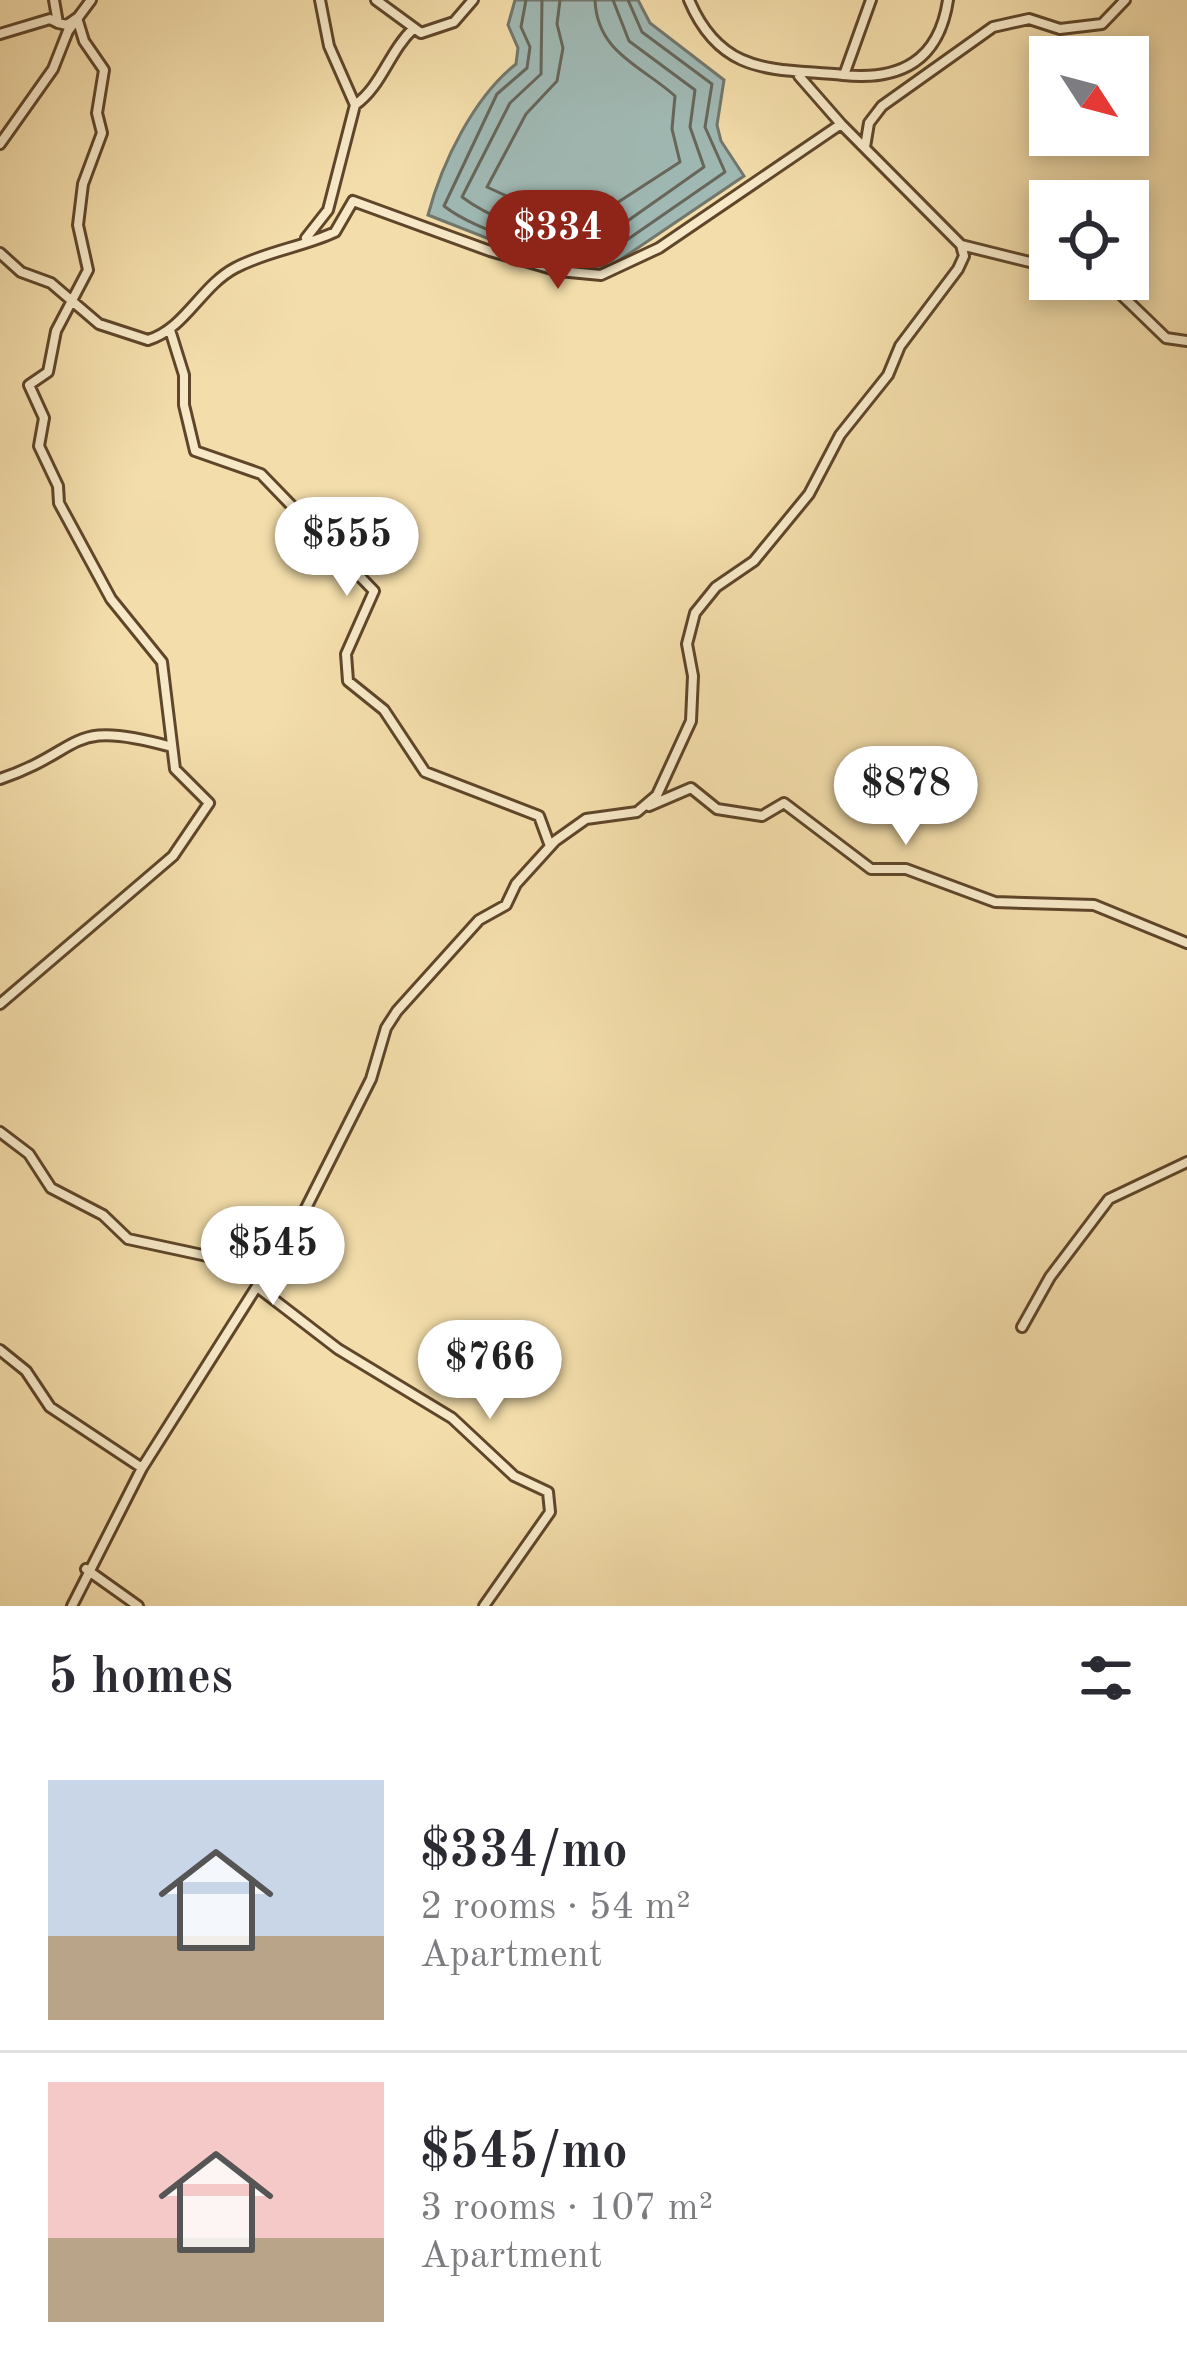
<!DOCTYPE html>
<html lang="en">
<head>
<meta charset="utf-8">
<style>
  :root { --surface:#fff; --page:#f7f7f7; --text:#2b2b33; --muted:#7c7c81; --line:#e1e1e2; --accent:#8f2418 }
  body { margin:0; font-family:"Old Standard TT",serif; background:var(--page); color:var(--text); height:100vh; display:flex; flex-direction:column; font-size:45px; white-space:nowrap }
  * { box-sizing:border-box; margin:0 }
  p { font-size:39px; color:var(--muted) }
  .icon { flex:none; width:66px; height:66px; fill:none; stroke:currentColor; stroke-width:2; stroke-linecap:round; stroke-linejoin:round }
  .map { position:relative; height:1606px; overflow:hidden }
  .drawer { display:flex; flex-direction:column; background:var(--surface); flex:1 }
  .drawer>* { flex:none }
  .needle { width:78px; rotate:126deg }
  .buttons { position:absolute; left:1029px; top:36px; display:grid; gap:24px }
  .buttons a { display:grid; place-items:center; width:120px; height:120px; border-radius:0px; background:var(--surface); box-shadow:0 6px 18px #0003; font-size:60px }
  .price { position:absolute; translate:-50% -102px; padding:0 27px; border-radius:42px; background:#fff; color:#222; font-size:39px; line-height:78px; filter:drop-shadow(0 3px 6px #0008) }
  .price::after { content:''; position:absolute; left:50%; top:72px; width:36px; height:27px; margin-left:-18px; background:inherit; clip-path:polygon(0 0,100% 0,50% 100%) }
  .price.on { background:var(--accent); color:#fff }
  ul { padding:0; list-style:none }
  li { display:flex; align-items:center; gap:36px; height:300px; padding:0 48px }
  li+li { border-top:3px solid var(--line) }
  li span { display:grid; place-items:center; flex:none; width:336px; height:240px; border-radius:0px; color:#555 }
  li>.icon { margin-inline-start:auto }
  span .icon { width:144px; height:144px; fill:#fffc; stroke-width:1 }
  li b { font-size:51px }
  h2 { display:flex; justify-content:space-between; align-items:center; height:144px; padding:0 48px; font-size:51px }
  .map>svg:first-child { display:block }
  .water { fill:#a0b9b4; stroke:#72776c; stroke-width:3 }
  .lines { fill:none; stroke-linecap:round; stroke-linejoin:round }
  .shore { stroke:#67665a; stroke-width:3 }
  .minor-casing { stroke:#5f462a; stroke-width:14 }
  .minor { stroke:#f7e9c8; stroke-width:8 }
</style>
</head>
<body>
<div class="map">
<svg width="1187" height="1606" viewBox="0 0 1187 1606">
  <rect width="100%" height="100%" fill="#f3ddaa"/>
  <filter id="stains"><feTurbulence type="fractalNoise" baseFrequency=".00167" numOctaves="4"/><feColorMatrix values="0 0 0 0 .2 0 0 0 0 .09 0 0 0 0 .02 0 0 0 .5 -.17"/></filter>
  <radialGradient id="worn" r=".72"><stop offset=".6" stop-color="#630" stop-opacity="0"/><stop offset="1" stop-color="#630" stop-opacity=".3"/></radialGradient>
  <path class="water" d="M515,0H638L650,23L724,80L717,125L721,141L744,176L611,266H558L428,215C442,162 474,97 516,64L518,48L508,25Z"/>
  <g class="lines">
    <path class="shore" d="M526,0L521,27L530,47L527,68L497,94L444,206C477,232 566,261 608,253L725,172L705,127L712,84L642,32L628,0
      M542,0L541,74L510,103L462,197C494,221 562,246 602,239L704,167L690,127L695,90L629,41L613,0
      M560,0L557,24L563,48L557,81L526,114L487,187L539,211L586,223L680,162L672,129L675,96C642,66 597,53 595,0"/>
    <g class="minor-casing">
      <path id="minor" d="M376,0L421,33L454,22L473,0
        M689,0C722,78 776,68 843,75C900,81 939,61 948,0
        M0,34L50,19L58,23
        M844,75L871,0
        M799,76L841,124
        M355,105C382,86 389,51 414,28
        M0,144L53,69L68,31L91,0
        M865,147L869,123L882,106L993,27L1029,19L1060,29L1102,24L1125,0
        M306,238L328,210L355,105L329,46L320,0
        M0,253L21,272L51,283L99,324L148,340C185,329 201,286 235,268C267,251 303,247 335,232L353,201L490,251L559,271L601,275L659,248L841,124L961,245L1050,267
        M1105,279L1166,338L1187,341
        M170,330L184,375V405L195,451L261,474L374,591L346,654L348,681L384,710L425,772L539,816L550,846
        M0,779C86,750 65,717 172,747
        M649,806L691,788L717,809L762,816L784,803L871,869H906L995,902L1094,905L1187,943
        M0,1004L173,856L209,803L175,769L162,662L111,599L59,503L58,486L39,446L44,418L29,385L48,372L56,331L88,270L78,225L83,184L102,133L97,113L104,70L84,41L77,18L67,25L58,23L54,0
        M0,1132L29,1154L51,1188L103,1215L128,1239L207,1256L257,1251L263,1255L257,1277L264,1282
        M260,1289L338,1349L452,1418L514,1476L548,1492L550,1512L484,1606
        M1022,1327L1050,1277L1109,1199L1187,1162
        M0,1350L26,1371L50,1407L142,1468
        M86,1569L138,1606
        M72,1606L142,1468L304,1212L371,1079L386,1028L397,1011L479,920L506,905L516,884L555,841L586,819L637,812L657,795L691,721L693,676L687,644L695,613L716,587L754,561L809,494L840,435L888,375L900,346L958,269L964,256L961,245"/>
    </g>
    <use href="#minor" class="minor"/>
  </g>
  <rect width="100%" height="100%" filter="url(#stains)"/>
  <rect width="100%" height="100%" fill="url(#worn)"/>
</svg>
<div class="buttons">
<a><svg class="needle" viewBox="-14 -14 28 28"><path d="M0-13l5 13h-10z" fill="#e53935"/><path d="M0 13l5-13h-10z" fill="#7c7c81"/></svg></a>
<a><svg class="icon" aria-label="locate" viewBox="0 0 24 24"><circle cx="12" cy="12" r="6"/><path d="M12 2v4M12 18v4M2 12h4M18 12h4"/></svg></a>
</div>
<b class="price on" style="left:558px;top:292px">$334</b>
<b class="price" style="left:347px;top:599px">$555</b>
<b class="price" style="left:906px;top:848px">$878</b>
<b class="price" style="left:273px;top:1308px">$545</b>
<b class="price" style="left:490px;top:1422px">$766</b>
</div>
<section class="drawer">
<h2>5 homes<svg class="icon" aria-label="filters" viewBox="0 0 24 24"><path d="M4 7h16M4 17h16"/><circle cx="9" cy="7" r="2"/><circle cx="15" cy="17" r="2"/></svg></h2>
<ul>
<li><span style="background:linear-gradient(#c9d6e8 65%,#b9a48a 0)"><svg class="icon" aria-label="home" viewBox="0 0 24 24"><path d="M3 11l9-7 9 7M6 9v11h12V9"/></svg></span><div><b>$334/mo</b><p>2 rooms · 54 m²</p><p>Apartment</p></div></li>
<li><span style="background:linear-gradient(#f6c9c9 65%,#b9a48a 0)"><svg class="icon" aria-label="home" viewBox="0 0 24 24"><path d="M3 11l9-7 9 7M6 9v11h12V9"/></svg></span><div><b>$545/mo</b><p>3 rooms · 107 m²</p><p>Apartment</p></div></li>
</ul>
</section>
</body>
</html>
